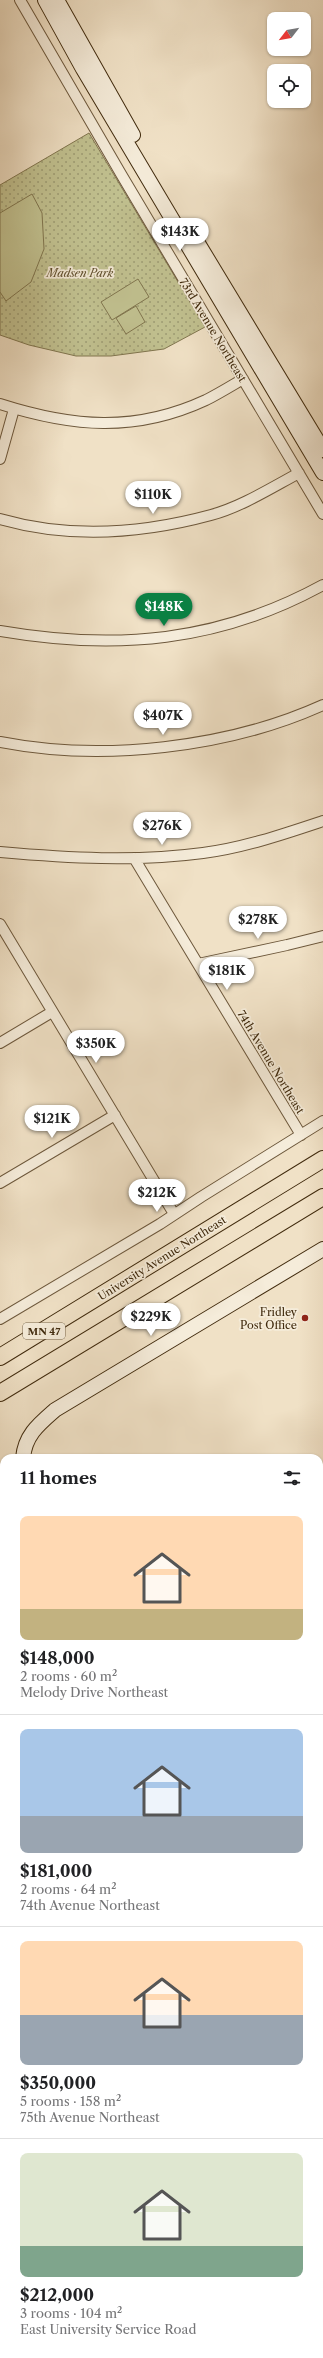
<!DOCTYPE html>
<html lang="en">
<head>
<meta charset="utf-8">
<style>
  :root { --surface:#fff; --page:#f6f6f6; --text:#202124; --muted:#757577; --line:#e0e0e0; --accent:#0b8043 }
  body { margin:0; font-family:"Libre Caslon Text",serif; background:var(--page); color:var(--text); height:100vh; display:flex; flex-direction:column; font-size:15px; white-space:nowrap }
  * { box-sizing:border-box; margin:0 }
  p { font-size:13px; color:var(--muted) }
  .icon { flex:none; width:22px; height:22px; fill:none; stroke:currentColor; stroke-width:2; stroke-linecap:round; stroke-linejoin:round }
  .map { position:relative; flex:1; overflow:hidden }
  .drawer { position:absolute; left:0px; top:1454px; width:323px; height:904px; display:flex; flex-direction:column; background:var(--surface); border-radius:12px 12px 0 0; box-shadow:0 1px 3px #0004 }
  .drawer>* { flex:none }
  .needle { width:26px; rotate:239deg }
  .controls { position:absolute; left:267px; top:12px; display:grid; gap:8px }
  .controls a { display:grid; place-items:center; width:44px; height:44px; border-radius:8px; background:var(--surface); box-shadow:0 1px 3px #0004; font-size:20px }
  .price { position:absolute; translate:-50% -34px; padding:0 9px; border-radius:14px; background:#fff; color:#222; font-size:13px; line-height:26px; filter:drop-shadow(0 1px 2px #0008) }
  .price::after { content:''; position:absolute; left:50%; top:24px; width:12px; height:9px; margin-left:-6px; background:inherit; clip-path:polygon(0 0,100% 0,50% 100%) }
  .price.current { background:var(--accent); color:#fff }
  ul { padding:0; list-style:none }
  li { display:grid; align-content:center; gap:8px; height:212px; padding:0 20px }
  li+li { border-top:1px solid var(--line) }
  li span { display:grid; place-items:center; height:124px; border-radius:8px; color:#555 }
  li>.icon { margin-inline-start:auto }
  span .icon { width:72px; height:72px; fill:#fffc; stroke-width:1 }
  li b { font-size:17px }
  h2 { display:flex; justify-content:space-between; align-items:center; height:48px; padding:0 20px; font-size:17px }
  .map>svg:first-child { display:block }
  .park { fill:url(#park-dots); stroke:#81764f }
  .garden { fill:#c1c190; stroke:#81764f }
  .lines { fill:none; stroke-linecap:round; stroke-linejoin:round }
  .street-casing { stroke:#6d583c; stroke-width:12 }
  .secondary-casing { stroke:#412b0e; stroke-width:16 }
  .primary-casing { stroke:#412b0e; stroke-width:18 }
  .street { stroke:#f5ecda; stroke-width:10 }
  .secondary { stroke:#f5ecda; stroke-width:14 }
  .primary { stroke:#f0e1c6; stroke-width:16 }
  .rail-casing { stroke:#412b0e; stroke-width:4 }
  .rail { stroke:#f5ecda; stroke-width:2.5; stroke-dasharray:8; stroke-linecap:butt }
  .poi-dot { fill:#8f2418; stroke:#f5ecda; stroke-width:1.5 }
  .labels { text-anchor:middle; dominant-baseline:central; stroke-width:3.5; stroke-linejoin:round; paint-order:stroke }
  .shield { fill:#f5ecda; stroke:#77654b; stroke-width:1 }
  .shield-label { font-size:10px; font-weight:bold; fill:#412b0e }
  .park-label { font-size:11px; font-style:italic; fill:#61502e; stroke:#f5ecda }
  .street-label { font-size:11px; fill:#412b0e; stroke:#f5ecda }
  .poi-label { font-size:11px; fill:#412b0e; stroke:#f5ecda; text-anchor:end }
</style>
</head>
<body>
<div class="map">
<svg width="323" height="2358" viewBox="0 0 323 2358">
  <defs>
    <pattern id="park-dots" width="8" height="8" patternUnits="userSpaceOnUse"><rect width="8" height="8" fill="#c1c190"/><path d="M2 2h.1M6 6h.1" fill="none" stroke="#9e9d74" stroke-width="1.8" stroke-linecap="round"/></pattern>
  </defs>
  <rect width="100%" height="100%" fill="#f0e1c6"/>
  <filter id="stains"><feTurbulence type="fractalNoise" baseFrequency=".005" numOctaves="4"/><feColorMatrix values="0 0 0 0 .2 0 0 0 0 .09 0 0 0 0 .02 0 0 0 .5 -.17"/></filter>
  <radialGradient id="worn" r=".72"><stop offset=".6" stop-color="#630" stop-opacity="0"/><stop offset="1" stop-color="#630" stop-opacity=".3"/></radialGradient>
  <path class="park" d="M89,133L205,327L164,349L111,356H76L29,345L0,335V185Z"/>
  <path class="garden" d="M32,194L42,213L44,249L31,282L6,301L0,292V213Z
    M138,279L149,297L112,320L101,302Z
    M136,306L145,322L126,334L116,318Z"/>
  <g class="lines">
    <g class="street-casing">
      <path id="street" d="M20,0L121,174L323,514
        M0,404C72,427 135,433 206,400C218,394 231,386 243,379
        M0,459L14,409
        M0,519C70,539 141,534 211,515C241,507 271,488 299,473
        M0,631C116,651 219,642 323,585
        M0,742C102,762 228,748 323,705
        M0,852C68,858 135,862 203,853C243,848 284,834 323,821
        M134,858L301,1135
        M0,924L174,1214
        M198,964L287,945L323,936
        M0,1043L52,1012
        M0,1183L115,1115
        M0,1319L160,1224L201,1197L323,1121
        M0,1881L4,1888
        M0,2103L4,2100
        M0,2256L4,2254
        M289,2354L291,2358"/>
    </g>
    <g class="secondary-casing">
      <path id="secondary" d="M45,0L83,69L323,473
        M57,0L133,135
        M196,240L323,450
        M23,1458C25,1435 39,1424 55,1410L323,1249
        M319,1516L323,1513
        M0,1524L4,1520
        M0,1593L4,1597
        M319,1779L323,1780
        M0,1948L4,1946"/>
    </g>
    <g class="primary-casing">
      <path id="primary" d="M0,1357L323,1159
        M0,1393L323,1197"/>
    </g>
    <use href="#street" class="street"/>
    <use href="#secondary" class="secondary"/>
    <use href="#primary" class="primary"/>
    <g class="rail-casing">
      <path id="rail" d="M319,2140L323,2135
        M127,2358L130,2354"/>
    </g>
    <use href="#rail" class="rail"/>
  </g>
  <circle class="poi-dot" cx="305" cy="1318" r="4"/>
  <g class="labels">
    <rect class="shield" x="23" y="1323" width="42" height="16" rx="3"/>
    <g class="shield-label">
      <text x="44" y="1331">MN 47</text>
    </g>
    <g class="park-label">
      <text x="80" y="273">Madsen Park</text>
    </g>
    <g class="street-label">
      <text transform="translate(213 330) rotate(59)">73rd Avenue Northeast</text>
      <text transform="translate(271 1062) rotate(59)">74th Avenue Northeast</text>
      <text transform="translate(162 1258) rotate(-32)">University Avenue Northeast</text>
    </g>
    <g class="poi-label">
      <text x="297" y="1312">Fridley<tspan x="297" dy="13">Post Office</tspan></text>
    </g>
  </g>
  <rect width="100%" height="100%" filter="url(#stains)"/>
  <rect width="100%" height="100%" fill="url(#worn)"/>
</svg>
<div class="controls">
<a><svg class="needle" viewBox="-14 -14 28 28"><path d="M0-13l5 13h-10z" fill="#e53935"/><path d="M0 13l5-13h-10z" fill="#757577"/></svg></a>
<a><svg class="icon" aria-label="locate" viewBox="0 0 24 24"><circle cx="12" cy="12" r="6"/><path d="M12 2v4M12 18v4M2 12h4M18 12h4"/></svg></a>
</div>
<b class="price" style="left:180px;top:252px">$143K</b>
<b class="price" style="left:153px;top:515px">$110K</b>
<b class="price current" style="left:164px;top:627px">$148K</b>
<b class="price" style="left:163px;top:736px">$407K</b>
<b class="price" style="left:162px;top:846px">$276K</b>
<b class="price" style="left:258px;top:940px">$278K</b>
<b class="price" style="left:227px;top:991px">$181K</b>
<b class="price" style="left:96px;top:1064px">$350K</b>
<b class="price" style="left:52px;top:1139px">$121K</b>
<b class="price" style="left:157px;top:1213px">$212K</b>
<b class="price" style="left:151px;top:1337px">$229K</b>
<section class="drawer">
<h2>11 homes<svg class="icon" aria-label="filters" viewBox="0 0 24 24"><path d="M4 7h16M4 17h16"/><circle cx="9" cy="7" r="2"/><circle cx="15" cy="17" r="2"/></svg></h2>
<ul>
<li><span style="background:linear-gradient(#ffd9b3 75%,#c2b280 0)"><svg class="icon" aria-label="home" viewBox="0 0 24 24"><path d="M3 11l9-7 9 7M6 9v11h12V9"/></svg></span><div><b>$148,000</b><p>2 rooms · 60 m²</p><p>Melody Drive Northeast</p></div></li>
<li><span style="background:linear-gradient(#a9c7e8 70%,#9aa5b1 0)"><svg class="icon" aria-label="home" viewBox="0 0 24 24"><path d="M3 11l9-7 9 7M6 9v11h12V9"/></svg></span><div><b>$181,000</b><p>2 rooms · 64 m²</p><p>74th Avenue Northeast</p></div></li>
<li><span style="background:linear-gradient(#ffd9b3 60%,#9aa5b1 0)"><svg class="icon" aria-label="home" viewBox="0 0 24 24"><path d="M3 11l9-7 9 7M6 9v11h12V9"/></svg></span><div><b>$350,000</b><p>5 rooms · 158 m²</p><p>75th Avenue Northeast</p></div></li>
<li><span style="background:linear-gradient(#dfe7d0 75%,#7fa58c 0)"><svg class="icon" aria-label="home" viewBox="0 0 24 24"><path d="M3 11l9-7 9 7M6 9v11h12V9"/></svg></span><div><b>$212,000</b><p>3 rooms · 104 m²</p><p>East University Service Road</p></div></li>
</ul>
</section>
</div>
</body>
</html>
